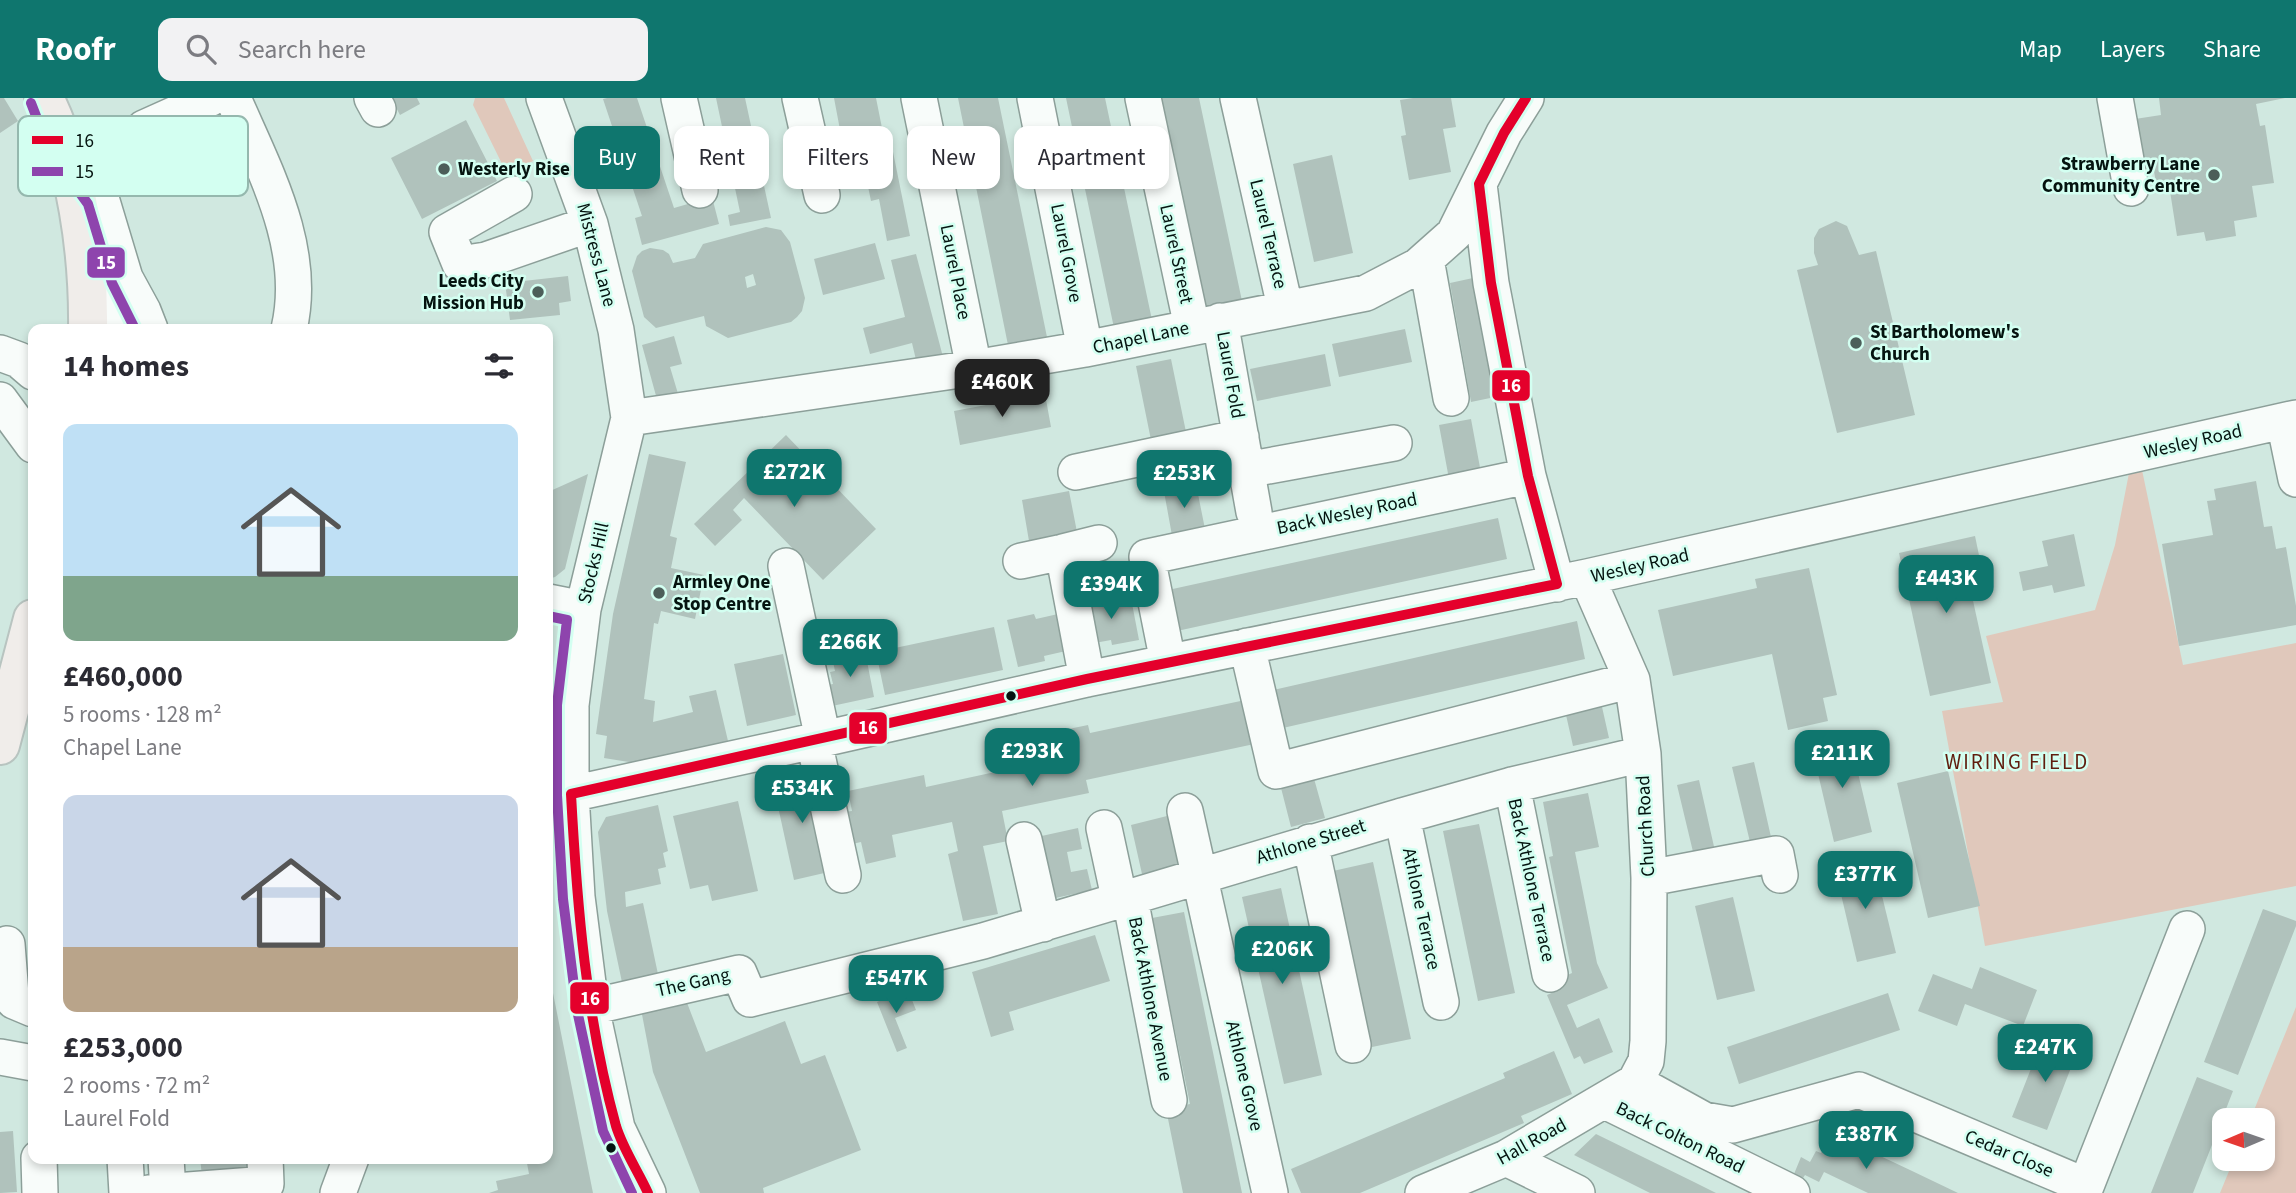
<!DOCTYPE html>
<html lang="en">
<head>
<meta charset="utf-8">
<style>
  :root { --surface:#fff; --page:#f2f2f3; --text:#2b2b33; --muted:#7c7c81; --accent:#0f766e }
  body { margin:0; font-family:"Source Sans 3",sans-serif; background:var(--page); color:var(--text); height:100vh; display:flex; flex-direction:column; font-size:26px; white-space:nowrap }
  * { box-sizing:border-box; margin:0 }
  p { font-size:23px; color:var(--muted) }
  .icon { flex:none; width:38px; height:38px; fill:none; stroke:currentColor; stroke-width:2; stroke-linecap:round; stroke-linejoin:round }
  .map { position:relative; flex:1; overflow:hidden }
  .side { position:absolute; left:28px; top:226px; width:525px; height:840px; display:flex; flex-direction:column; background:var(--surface); border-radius:14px; box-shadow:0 4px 10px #0003 }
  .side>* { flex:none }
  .banner { position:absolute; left:574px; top:28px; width:665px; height:63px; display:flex; gap:14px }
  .needle { width:46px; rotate:268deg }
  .tools { position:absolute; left:2212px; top:1010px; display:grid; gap:14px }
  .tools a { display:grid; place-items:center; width:63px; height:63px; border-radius:14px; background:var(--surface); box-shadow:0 4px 10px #0003; font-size:35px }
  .price { position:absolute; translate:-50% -60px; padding:0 16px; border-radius:14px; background:var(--accent); color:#fff; font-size:23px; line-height:46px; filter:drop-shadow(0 2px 4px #0008) }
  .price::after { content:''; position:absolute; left:50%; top:42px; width:21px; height:16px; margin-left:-10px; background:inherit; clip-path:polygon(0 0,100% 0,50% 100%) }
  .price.current { background:#222; color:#fff }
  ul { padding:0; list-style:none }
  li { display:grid; align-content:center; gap:14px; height:371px; padding:0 35px }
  li span { display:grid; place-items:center; height:217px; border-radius:14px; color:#555 }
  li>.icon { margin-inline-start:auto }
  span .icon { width:126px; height:126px; fill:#fffc; stroke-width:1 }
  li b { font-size:30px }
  h2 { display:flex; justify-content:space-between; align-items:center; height:84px; padding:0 35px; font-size:30px }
  .tag { padding:0 24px; border-radius:14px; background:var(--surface); box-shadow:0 4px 10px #0003; font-size:24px; line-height:63px }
  .tag.current { background:var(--accent); color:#fff }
  header { display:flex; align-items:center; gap:42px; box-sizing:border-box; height:98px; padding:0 35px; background:var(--accent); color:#fff }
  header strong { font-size:33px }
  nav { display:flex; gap:38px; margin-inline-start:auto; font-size:24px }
  .search { width:490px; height:63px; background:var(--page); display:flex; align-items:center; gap:18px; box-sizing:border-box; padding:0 24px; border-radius:14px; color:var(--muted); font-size:26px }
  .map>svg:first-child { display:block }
  .green { fill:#e0c8bb }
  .building { fill:#b0c2bc; fill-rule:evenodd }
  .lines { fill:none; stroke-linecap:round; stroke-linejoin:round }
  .minor-casing { stroke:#8c9f99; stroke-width:38 }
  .major-casing { stroke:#b8c4c0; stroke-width:42 }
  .minor { stroke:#f8fcfa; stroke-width:35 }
  .major { stroke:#f0edea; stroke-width:38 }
  .bus-1-casing { stroke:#d3fff1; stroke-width:16 }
  .bus-2-casing { stroke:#d3fff1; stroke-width:16 }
  .bus-1 { stroke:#e4002b; stroke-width:10 }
  .bus-2 { stroke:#8e44ad; stroke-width:10 }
  .poi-dot { fill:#4c5e59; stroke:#d3fff1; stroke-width:2.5 }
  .bus-dot { fill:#051410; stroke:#d3fff1; stroke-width:2.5 }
  .labels { text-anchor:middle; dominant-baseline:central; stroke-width:5; stroke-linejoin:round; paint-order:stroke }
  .poi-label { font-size:19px; font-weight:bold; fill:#051410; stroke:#d3fff1; text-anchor:start }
  .street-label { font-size:19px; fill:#051410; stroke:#d3fff1 }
  .neighbourhood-label { font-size:21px; letter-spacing:2px; fill:#601d0e; stroke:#d3fff1 }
  .key { fill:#d3fff1; stroke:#95b8ae; stroke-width:2 }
  .key-label { font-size:19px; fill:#051410 }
  .line-badge { stroke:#d3fff1; stroke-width:2.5 }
  .badge-label { font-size:19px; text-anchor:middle; font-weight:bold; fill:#fff }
</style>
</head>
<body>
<header>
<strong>Roofr</strong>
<div class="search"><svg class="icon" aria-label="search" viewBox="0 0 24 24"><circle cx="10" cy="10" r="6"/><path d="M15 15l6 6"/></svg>Search here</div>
<nav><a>Map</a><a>Layers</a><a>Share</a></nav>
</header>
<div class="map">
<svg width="2296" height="1095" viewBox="0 0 2296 1095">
  <rect width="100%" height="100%" fill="#d0e8e0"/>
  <path class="green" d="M475,0H504L533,63L507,76L473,7Z
    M2142,372L2183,567L2296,545V788L1985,848L1942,613L2003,604L1986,538L2095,512L2115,447L2129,375Z
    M2296,909V1095H2220L2234,1061L2263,1060V1022H2250Z"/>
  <path class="building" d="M0,0H4L18,23L0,35Z
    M391,0H417L420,6L400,17Z
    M607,0H637L674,110L712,99L719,126L642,147L635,120L642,118L603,1Z
    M716,0H745L771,120L730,128L728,117L740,114Z
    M834,0H876L885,45L891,44L910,138L887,143L879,101L871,103L860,50L844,53Z
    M958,0H998L1048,244L1009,252Z
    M1066,0H1105L1152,222L1114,230Z
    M1159,0H1199L1242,203L1204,211Z
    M1413,0H1451L1456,29L1443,31L1451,74L1409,82L1401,38L1406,37L1400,2Z
    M2159,0H2285L2256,6L2260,28L2265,27L2274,85L2252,88L2257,119L2234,123L2236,138L2206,143L2204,134L2177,138L2170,93L2158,95L2153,68L2143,69L2135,21L2161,17Z
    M466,22L497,83L422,121L391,60Z
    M1332,57L1353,155L1314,164L1293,66Z
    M1836,123L1847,128L1859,157L1876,153L1915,317L1837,335L1797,172L1818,167L1814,155V140L1819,131Z
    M766,129L781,132L790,144L805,200L802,213L797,219L791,224L728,240L706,228L704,218L656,230L644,219L632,173L637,158L642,153L650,150L663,152L669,156L673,165L695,160L703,146ZM753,176L756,187L747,190L745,179Z
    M875,145L885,181L823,197L814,161Z
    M916,156L943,259L917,266L912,245L870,256L863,230L905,219L891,162Z
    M568,178L571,203L559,205L560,217L510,222L505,185Z
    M1473,180L1495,299L1471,304L1450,185Z
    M1405,231L1412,264L1339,279L1332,246Z
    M674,238L682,266L670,269L679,299L658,305L642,247Z
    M1325,256L1331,288L1257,303L1250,271Z
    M1171,261L1186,334L1151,342L1136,268Z
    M1045,296L1051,329L960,347L954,313Z
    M1471,321L1481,375L1449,381L1439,327Z
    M786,337L876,431L823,482L744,400L733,412L742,422L715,448L694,426Z
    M649,356L686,364L670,438L677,440L671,470L704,477L695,521L661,513L658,526L654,525L644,601L655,603L653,624L693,614L689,598L716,592L728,643L635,665L604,660L607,638L596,636L613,516Z
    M588,376L565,471L555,479L548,481V394Z
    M1195,381L1206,436L1173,443L1163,388Z
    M2256,383L2264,429L2272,428L2276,451L2286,449L2296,508V527L2179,548L2162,446L2213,437L2207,403L2216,402L2214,391Z
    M1069,393L1077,434L1029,443L1022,402Z
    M1498,420L1507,461L1177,533L1168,492Z
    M2074,436L2085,488L2054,495L2052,487L2023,493L2019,474L2048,468L2042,443Z
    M1975,438L1980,462L1965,466L1991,585L1930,598L1899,455Z
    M1809,470L1837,597L1823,600L1828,623L1788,632L1772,556L1673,578L1658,512L1757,490L1755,481Z
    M1130,495L1139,542L1112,547L1111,542L1089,546L1082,509L1104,505L1103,500Z
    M1034,516L1036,521L1058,516L1066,553L1044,558L1045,563L1018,569L1007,522Z
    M1577,523L1585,561L1274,632L1265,594Z
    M994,529L1003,572L885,597L876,554Z
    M865,553L874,599L832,608L827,587L833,586L830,574L835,573L832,559Z
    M783,556L796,617L747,628L734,566Z
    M1600,600L1609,640L1573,648L1564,608Z
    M1250,601L1259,645L1086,682L1089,695L1002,713L1008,743L983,748L998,816L963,823L948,756L958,753L952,724L892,737L896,759L866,766L861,744L852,746L845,714L852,713L848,693L924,677L926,689L995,674L993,663L1015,658L1013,652L1061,642L1059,633L1088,627L1090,635Z
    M1850,641L1872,734L1834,744L1812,650Z
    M1754,664L1771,739L1750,744L1732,669Z
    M811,673L833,773L794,782L772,681Z
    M1948,673L1980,808L1928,820L1897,685Z
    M1313,677L1325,720L1291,729L1280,686Z
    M1699,682L1715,753L1694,758L1677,687Z
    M1588,695L1599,749L1575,754L1597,865L1608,890L1567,907L1577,930L1599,920L1613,954L1584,966L1580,958L1574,961L1547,897L1556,893L1552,884L1572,875L1549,759L1553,758L1543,704Z
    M738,703L758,793L712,803L708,787L690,791L673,718Z
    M658,707L668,753L663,755L666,769L658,771L661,786L625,794L626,809L643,805L659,881L623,889L607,813L598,734L606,719Z
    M1171,717L1182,766L1142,776L1131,727Z
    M1479,726L1515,895L1478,903L1443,733Z
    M1078,730L1082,751L1067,754L1071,774L1087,771L1092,792L1051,801L1037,739Z
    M1873,761L1896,855L1857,864L1835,771Z
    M1373,764L1411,941L1372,949L1333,773Z
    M1281,790L1322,977L1284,986L1242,799Z
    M1733,799L1755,893L1717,902L1695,808Z
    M2263,811L2296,823V828L2238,977L2204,964Z
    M1184,814L1242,1095H1183L1166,1011L1190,1006L1152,820Z
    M1095,837L1110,883L1009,914L1014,932L991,939L972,874Z
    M1980,869L2037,892L2023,928L1965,906L1957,928L1918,913L1933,876L1972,891Z
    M548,870L593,1095H489L498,1092L496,1083L529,1076L526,1060H548Z
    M908,892L916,912L895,920L907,950L897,954L877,904Z
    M1888,895L1900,932L1739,986L1727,949Z
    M684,897L706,954L785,923L801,966L825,957L861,1052L763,1090L764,1095H700L653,974L640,906Z
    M2043,940L2077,954L2047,1032L2012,1019Z
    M1554,953L1572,996L1521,1018L1524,1025L1360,1095H1301L1291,1071L1505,980L1503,975Z
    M2197,979L2233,993L2210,1052L2193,1095H2151Z
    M13,1033L17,1094L0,1095V1034Z
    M1596,1036L1694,1084L1716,1095H1650L1574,1057Z
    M1840,1039L1910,1072L1958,1095H1868L1824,1074L1819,1084L1805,1077L1803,1080L1794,1076L1801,1059L1810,1064L1816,1053L1821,1055L1824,1049L1833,1054Z
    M200,1060H246L248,1074L202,1078Z"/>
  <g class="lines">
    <g class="minor-casing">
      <path id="minor" d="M233,0C264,72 308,150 289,231
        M372,0L378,11
        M544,0L590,126L616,232L629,320L583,511L571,607V696L577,799L591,909L617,1030L648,1095
        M679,0L700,92
        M800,0L822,97
        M919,0L974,270
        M1035,0L1085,251
        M1143,0L1192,229
        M1238,0L1285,209
        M2115,0L2131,90
        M144,30L211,0
        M66,53L101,100L125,180L143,213L150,231
        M1479,86L1491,185L1528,378L1557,486
        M514,96L447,134L460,166L486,162L590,126
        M1426,161L1451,300
        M88,190L99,210L115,231
        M1220,223L1254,414
        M0,255L19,262L33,274
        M0,302L33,347
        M629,320L974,270L1085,251L1366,195L1418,168L1454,136L1504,35L1526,0
        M2284,323L2296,381
        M1246,372L1394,345
        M1076,374L1241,339
        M1063,454L1099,445
        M1021,463L1063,454L1087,581
        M786,468L823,641
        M1587,479L1632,582L1643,656L1649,780L1648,943L1646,963L1635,984
        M548,504L583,511
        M1247,548L1276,673L1632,582
        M1168,564L1147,459L1528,378
        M814,643L843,777
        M1512,687L1550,876
        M548,696H571L814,643L1087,581L1587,479L2296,320
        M1185,713L1270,1095
        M1402,718L1441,904
        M1104,730L1120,804
        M1024,742L1043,826
        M1310,744L1353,947
        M1649,780L1776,756L1780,777
        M1130,800L1169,1002
        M7,846L11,897L14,903L33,911
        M591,909L739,875L750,901L983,843L1402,718L1512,687L1643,656
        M0,959L33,965
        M1635,984L1704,1022L1733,1027L1859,992L2086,1088L2187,831
        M1605,1003L1792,1095
        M39,1060L40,1095
        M125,1060L127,1095
        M166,1060L168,1094
        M1506,1060L1577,1095
        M149,1095L266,1086L265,1060
        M338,1095L351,1060
        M1423,1095L1506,1060L1635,984"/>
    </g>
    <g class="major-casing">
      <path id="major" d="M44,0C77,66 89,157 88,231
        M0,647L33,521"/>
    </g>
    <use href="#minor" class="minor"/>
    <use href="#major" class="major"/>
    <g class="bus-1-casing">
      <path id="bus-1" d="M1479,86L1491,185L1528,378L1557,486
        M1479,86L1504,35L1526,0
        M571,696L1087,581L1557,486
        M571,696C577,807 586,920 616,1028C623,1051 638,1073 648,1095"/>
    </g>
    <g class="bus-2-casing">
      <path id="bus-2" d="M31,5L50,54L88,106L112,185L135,231
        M548,518L567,522L557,607V697L563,801L577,912L603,1033L632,1095"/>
    </g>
    <use href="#bus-1" class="bus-1"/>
    <use href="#bus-2" class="bus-2"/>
  </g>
  <g class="poi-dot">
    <circle cx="444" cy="71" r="7"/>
    <circle cx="2214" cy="77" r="7"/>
    <circle cx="538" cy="194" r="7"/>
    <circle cx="1856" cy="245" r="7"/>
    <circle cx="659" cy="495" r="7"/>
  </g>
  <g class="bus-dot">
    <circle cx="1011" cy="598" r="6"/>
    <circle cx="611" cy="1050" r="6"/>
  </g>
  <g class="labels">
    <g class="poi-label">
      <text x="2200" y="66" text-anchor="end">Strawberry Lane<tspan x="2200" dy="22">Community Centre</tspan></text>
      <text x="458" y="71">Westerly Rise</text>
      <text x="524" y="183" text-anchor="end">Leeds City<tspan x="524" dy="22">Mission Hub</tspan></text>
      <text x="1870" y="234">St Bartholomew's<tspan x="1870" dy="22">Church</tspan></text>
      <text x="673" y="484">Armley One<tspan x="673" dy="22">Stop Centre</tspan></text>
    </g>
    <g class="street-label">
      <text transform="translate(1268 136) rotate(77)">Laurel Terrace</text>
      <text transform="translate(1066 155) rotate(79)">Laurel Grove</text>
      <text transform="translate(1176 156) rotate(78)">Laurel Street</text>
      <text transform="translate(596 157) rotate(75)">Mistress Lane</text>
      <text transform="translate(955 174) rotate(79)">Laurel Place</text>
      <text transform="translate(1141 240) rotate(-12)">Chapel Lane</text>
      <text transform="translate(1230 277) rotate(80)">Laurel Fold</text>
      <text transform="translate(2193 344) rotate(-13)">Wesley Road</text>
      <text transform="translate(1347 416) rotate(-12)">Back Wesley Road</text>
      <text transform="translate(594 465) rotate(-77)">Stocks Hill</text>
      <text transform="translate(1640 468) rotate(-13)">Wesley Road</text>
      <text transform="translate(1646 728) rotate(-93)">Church Road</text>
      <text transform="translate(1311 744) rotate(-17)">Athlone Street</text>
      <text transform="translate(1531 782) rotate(78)">Back Athlone Terrace</text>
      <text transform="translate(1421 811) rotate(78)">Athlone Terrace</text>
      <text transform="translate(693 885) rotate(-13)">The Gang</text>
      <text transform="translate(1150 901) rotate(79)">Back Athlone Avenue</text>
      <text transform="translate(1244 978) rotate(77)">Athlone Grove</text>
      <text transform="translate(1680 1040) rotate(26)">Back Colton Road</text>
      <text transform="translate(1532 1044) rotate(-29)">Hall Road</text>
      <text transform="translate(2009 1056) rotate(23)">Cedar Close</text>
    </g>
    <g class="neighbourhood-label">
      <text x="2017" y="664">WIRING FIELD</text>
    </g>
  </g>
  <rect x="18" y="18" width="230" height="80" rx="10" class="key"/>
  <rect x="32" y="38" width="31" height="8" fill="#e4002b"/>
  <rect x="32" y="69" width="31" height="9" fill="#8e44ad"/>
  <g class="key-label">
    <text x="75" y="49">16</text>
    <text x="75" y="80">15</text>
  </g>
  <g class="line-badge">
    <rect x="86" y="148" width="40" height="33" rx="7" fill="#8e44ad"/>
    <rect x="1491" y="271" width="40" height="33" rx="7" fill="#e4002b"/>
    <rect x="848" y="613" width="40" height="34" rx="7" fill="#e4002b"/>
    <rect x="569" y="883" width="41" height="34" rx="7" fill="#e4002b"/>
  </g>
  <g class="badge-label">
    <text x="106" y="171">15</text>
    <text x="1511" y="294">16</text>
    <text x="868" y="636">16</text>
    <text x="590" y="907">16</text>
  </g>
</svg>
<div class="tools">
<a><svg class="needle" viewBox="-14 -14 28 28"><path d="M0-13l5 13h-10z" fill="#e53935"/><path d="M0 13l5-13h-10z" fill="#7c7c81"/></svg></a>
</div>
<b class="price current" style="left:1002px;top:321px">£460K</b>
<b class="price" style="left:794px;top:411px">£272K</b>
<b class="price" style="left:1184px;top:412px">£253K</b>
<b class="price" style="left:1946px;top:517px">£443K</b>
<b class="price" style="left:1111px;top:523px">£394K</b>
<b class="price" style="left:850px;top:581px">£266K</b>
<b class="price" style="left:1032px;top:690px">£293K</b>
<b class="price" style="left:1842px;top:692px">£211K</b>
<b class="price" style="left:802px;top:727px">£534K</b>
<b class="price" style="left:1865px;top:813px">£377K</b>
<b class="price" style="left:1282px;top:888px">£206K</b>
<b class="price" style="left:896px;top:917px">£547K</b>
<b class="price" style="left:2045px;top:986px">£247K</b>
<b class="price" style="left:1866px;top:1073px">£387K</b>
<div class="banner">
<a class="tag current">Buy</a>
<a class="tag">Rent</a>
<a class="tag">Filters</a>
<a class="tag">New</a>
<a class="tag">Apartment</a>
</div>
<section class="side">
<h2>14 homes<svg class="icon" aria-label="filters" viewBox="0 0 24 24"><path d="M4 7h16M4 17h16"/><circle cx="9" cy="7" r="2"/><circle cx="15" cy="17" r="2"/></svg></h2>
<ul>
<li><span style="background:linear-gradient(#bfe0f5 70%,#7fa58c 0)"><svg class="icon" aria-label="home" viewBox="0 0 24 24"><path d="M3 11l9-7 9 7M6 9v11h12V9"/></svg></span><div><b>£460,000</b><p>5 rooms · 128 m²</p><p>Chapel Lane</p></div></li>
<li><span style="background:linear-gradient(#c9d6e8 70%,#b9a48a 0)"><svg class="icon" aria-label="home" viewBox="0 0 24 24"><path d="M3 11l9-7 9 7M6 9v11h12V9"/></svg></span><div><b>£253,000</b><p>2 rooms · 72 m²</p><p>Laurel Fold</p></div></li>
</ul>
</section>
</div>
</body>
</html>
